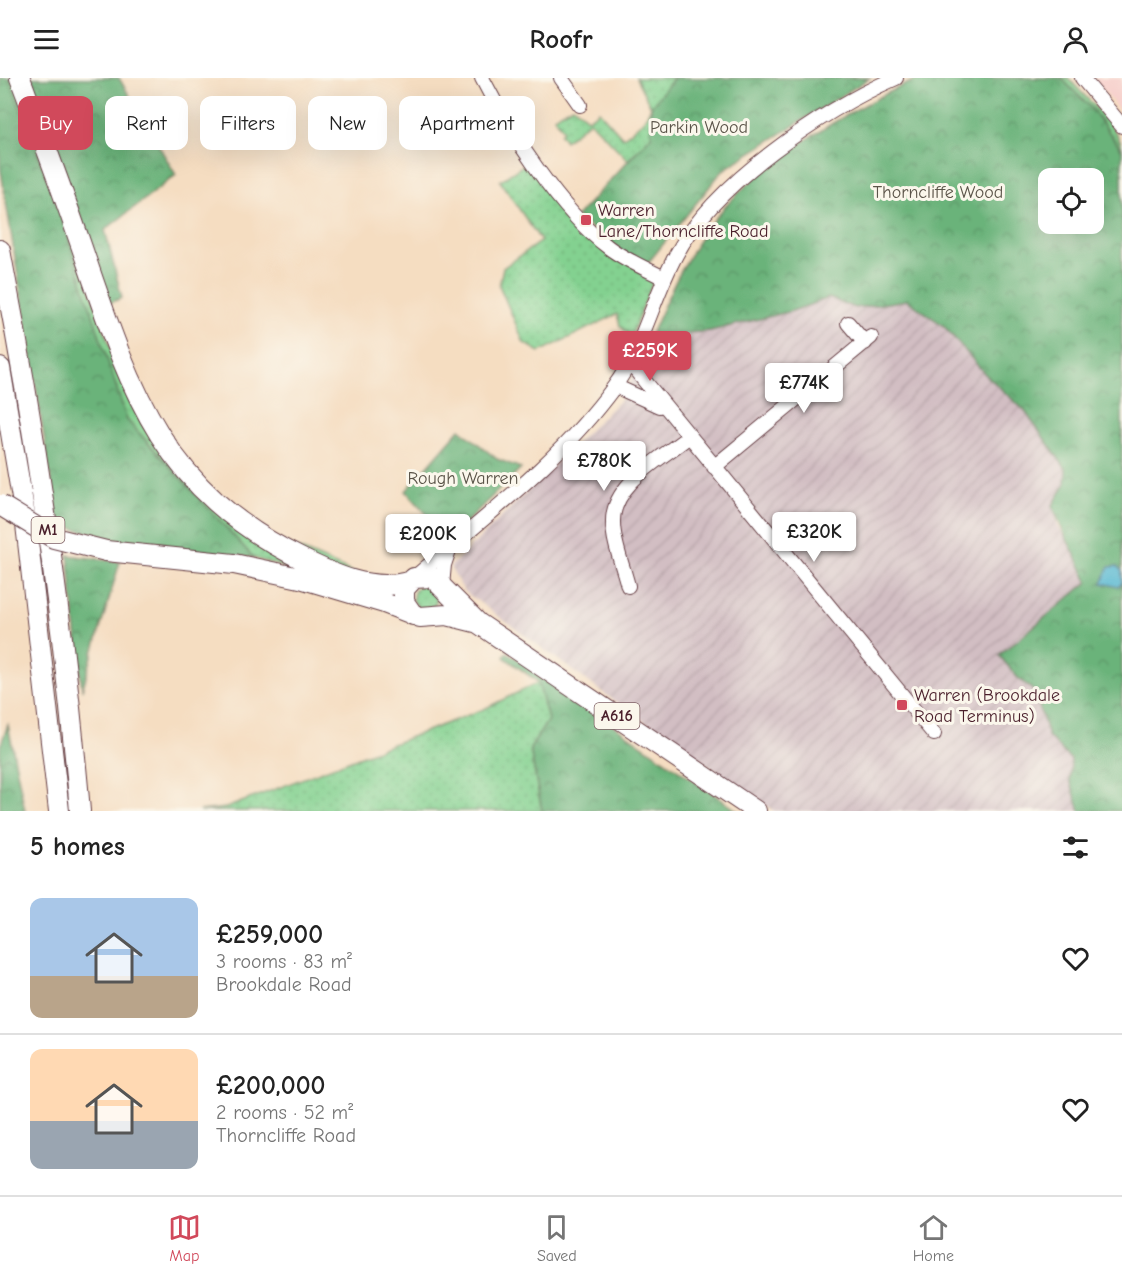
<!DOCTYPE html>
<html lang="en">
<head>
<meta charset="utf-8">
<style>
  :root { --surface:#fff; --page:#f6f6f6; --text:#222; --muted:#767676; --line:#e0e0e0; --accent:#d1495b }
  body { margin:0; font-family:"Comic Neue",sans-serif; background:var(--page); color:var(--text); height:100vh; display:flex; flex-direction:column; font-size:22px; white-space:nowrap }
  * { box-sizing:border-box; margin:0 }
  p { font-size:20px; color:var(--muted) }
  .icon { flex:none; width:33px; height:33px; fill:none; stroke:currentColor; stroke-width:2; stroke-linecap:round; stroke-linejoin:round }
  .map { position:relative; height:733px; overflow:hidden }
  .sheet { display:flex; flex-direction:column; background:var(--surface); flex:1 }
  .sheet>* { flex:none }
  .hud { position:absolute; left:18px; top:18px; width:600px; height:54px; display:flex; gap:12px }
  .tools { position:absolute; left:1038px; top:90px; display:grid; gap:12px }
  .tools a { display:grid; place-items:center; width:66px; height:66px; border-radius:12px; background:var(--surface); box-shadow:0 6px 24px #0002; font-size:30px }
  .price { position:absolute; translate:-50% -51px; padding:0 14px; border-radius:6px; background:#fff; color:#222; font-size:20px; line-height:39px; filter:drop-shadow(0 2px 3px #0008) }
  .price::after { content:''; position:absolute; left:50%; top:36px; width:18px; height:14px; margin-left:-9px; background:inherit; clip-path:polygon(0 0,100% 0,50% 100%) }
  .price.selected { background:var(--accent); color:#fff }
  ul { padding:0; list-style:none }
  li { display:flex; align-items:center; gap:18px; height:150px; padding:0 30px }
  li+li { border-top:2px solid var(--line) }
  li span { display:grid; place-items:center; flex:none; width:168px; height:120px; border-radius:12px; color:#555 }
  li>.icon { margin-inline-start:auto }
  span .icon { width:72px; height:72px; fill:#fffc; stroke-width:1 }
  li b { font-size:26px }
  h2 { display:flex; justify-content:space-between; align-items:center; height:72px; padding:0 30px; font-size:26px }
  .tag { padding:0 21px; border-radius:12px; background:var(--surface); box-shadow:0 6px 24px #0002; font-size:21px; line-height:54px }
  .tag.selected { background:var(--accent); color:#fff }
  header { display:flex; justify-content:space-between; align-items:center; height:78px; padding:0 30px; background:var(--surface); font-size:27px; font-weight:700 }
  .menu { display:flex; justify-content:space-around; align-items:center; height:84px; border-top:2px solid var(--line); background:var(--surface); font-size:16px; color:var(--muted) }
  .menu a { display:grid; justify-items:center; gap:3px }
  .menu .selected { color:var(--accent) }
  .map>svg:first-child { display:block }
  .built { fill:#f7d0cc }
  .industrial { fill:url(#industrial-furrows) }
  .grass { fill:url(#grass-dots); stroke:#66785e; stroke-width:1.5 }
  .forest { fill:url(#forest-crowns); stroke:#5a6952; stroke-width:1.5; fill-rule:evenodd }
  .water { fill:#52b7d1; stroke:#4e6b7e; stroke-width:1.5 }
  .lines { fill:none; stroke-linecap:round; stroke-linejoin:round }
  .minor-casing { stroke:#643c42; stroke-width:16 }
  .highway-casing { stroke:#643c42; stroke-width:22 }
  .minor { stroke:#fff; stroke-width:14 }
  .highway { stroke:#fff; stroke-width:20 }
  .highway-bridge-casing { stroke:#643c42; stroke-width:22; stroke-linecap:butt }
  .highway-bridge { stroke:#fff; stroke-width:20 }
  .poi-dot { fill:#d1495b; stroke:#fbf7ec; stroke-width:2 }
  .labels { text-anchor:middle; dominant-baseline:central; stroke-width:6; stroke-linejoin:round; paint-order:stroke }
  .shield { fill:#fbf7ec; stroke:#7f6065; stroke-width:1.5 }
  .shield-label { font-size:16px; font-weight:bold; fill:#4a1f2b }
  .park-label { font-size:18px; fill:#5b5449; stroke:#fbf7ec }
  .poi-label { font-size:18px; fill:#4a1f2b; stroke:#fbf7ec; text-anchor:start }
</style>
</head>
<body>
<header><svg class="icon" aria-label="menu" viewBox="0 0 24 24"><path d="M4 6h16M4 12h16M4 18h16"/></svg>Roofr<svg class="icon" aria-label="person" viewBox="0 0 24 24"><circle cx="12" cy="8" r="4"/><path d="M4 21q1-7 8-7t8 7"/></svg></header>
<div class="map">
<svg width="1122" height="733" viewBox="0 0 1122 733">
  <defs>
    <pattern id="industrial-furrows" width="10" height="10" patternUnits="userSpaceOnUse" patternTransform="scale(1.5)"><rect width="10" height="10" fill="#d2bec3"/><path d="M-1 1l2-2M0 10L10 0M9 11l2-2" fill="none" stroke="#b6a3a8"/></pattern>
    <pattern id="grass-dots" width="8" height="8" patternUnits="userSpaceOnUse" patternTransform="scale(1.5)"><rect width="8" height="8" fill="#83d190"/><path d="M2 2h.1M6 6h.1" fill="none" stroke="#73b37c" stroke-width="1.8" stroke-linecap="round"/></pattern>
    <pattern id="forest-crowns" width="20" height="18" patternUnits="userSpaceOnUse" patternTransform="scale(1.5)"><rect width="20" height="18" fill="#6ab37a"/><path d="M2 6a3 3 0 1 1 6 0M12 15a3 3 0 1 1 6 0" fill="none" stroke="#599164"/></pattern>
  </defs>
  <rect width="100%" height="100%" fill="#fbf7ec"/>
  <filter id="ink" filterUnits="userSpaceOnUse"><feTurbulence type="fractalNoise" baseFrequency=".0167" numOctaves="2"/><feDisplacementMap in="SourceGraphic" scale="12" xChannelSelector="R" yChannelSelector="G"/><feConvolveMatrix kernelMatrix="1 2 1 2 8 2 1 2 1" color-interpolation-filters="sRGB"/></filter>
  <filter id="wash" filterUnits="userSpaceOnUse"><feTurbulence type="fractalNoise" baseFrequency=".008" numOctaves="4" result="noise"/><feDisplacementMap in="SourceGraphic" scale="24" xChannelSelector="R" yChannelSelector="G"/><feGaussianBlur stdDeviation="1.35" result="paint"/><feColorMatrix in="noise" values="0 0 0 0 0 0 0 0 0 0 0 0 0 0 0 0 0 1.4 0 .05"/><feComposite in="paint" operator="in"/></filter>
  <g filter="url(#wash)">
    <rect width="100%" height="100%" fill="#f5ddc1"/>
    <path class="built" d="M1094,0H1122V36Z"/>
    <path class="industrial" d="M829,220L855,230L907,222L944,248L985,296L1024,332L1066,391L1065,407L1053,427L1058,448L1075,474L1088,504L999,577L1017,599L1035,614L1048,658L1071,682L1070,702L1080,733H774L623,629L464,513L450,489L624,318L651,256L656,265L669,268L687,255L710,253L792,233Z"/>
    <path class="grass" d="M7,0H17L120,297L225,439L396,513L397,525L254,480L127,342Z
      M636,0H674L651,28V58L628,82L590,43L565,63L560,56L563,52L554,39L573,28L588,41L599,33L623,60L643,43L651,29Z
      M1061,0H1068C1082,16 1122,52 1122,72L1092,31Z
      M528,84L570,143L656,196L631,258L620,248L617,236L540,274L524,265L499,207L503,190L541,163L500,103Z
      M413 519a12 12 0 1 1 24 0a12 12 0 1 1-24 0Z
      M539,604L548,642L530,671L542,733H199L226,730L484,631Z"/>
    <path class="forest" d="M0,0H9L59,132L127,342L254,480L116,463L58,446L0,87Z
      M30,0H119L176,97L105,152L122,220L107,226Z
      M674,0H870L723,92L644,190L576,139L651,58V28Z
      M919,0H1061L1092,31L1122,72V733H1080L1070,702L1071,682L1048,658L1035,614L1017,599L999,577L1088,504C1077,477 1060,454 1053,427L1065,407L1066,391L1024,332L985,296L944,248L907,222L855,230L829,220L792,233L710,253L687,255L670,268L656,265L651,256C668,218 685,180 710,147C755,86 850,31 919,0ZM1048,100H1094V146H1048Z
      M460,351L497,381L521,390L449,461L406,413Z
      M68,477L120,484L82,612Z
      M507,574L738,733H542L530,671L548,642L538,604L504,579Z
      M8,647L25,733H0V668Z"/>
    <path class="water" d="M1117,488L1122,493V505L1118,509L1102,505L1109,489Z"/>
  </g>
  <g filter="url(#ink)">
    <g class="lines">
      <g class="minor-casing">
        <path id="minor" d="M482,0C509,53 560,133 608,169C625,182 645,190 664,200
          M561,0L580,27
          M1082,0L1122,48
          M848,245L865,265
          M629,284L934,656
          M615,308L659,328
          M714,389L871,259
          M414,500C483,440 560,383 614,309C643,270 653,219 676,177C714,105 823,32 896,0
          M442,508L444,487L449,472
          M628,508C623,488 613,465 613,444C612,406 662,380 688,359"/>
      </g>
      <g class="highway-casing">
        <path id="highway" d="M20,0C41,56 62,111 81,167C129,307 158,409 300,480C334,497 370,514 409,504
          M0,172C36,358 64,545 80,733
          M0,290L25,438L59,733
          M106,473L234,486L300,500L384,525L420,539L447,537L475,544
          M413,537L404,524V511L414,500L432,499L478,545L756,733"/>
      </g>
      <use href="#minor" class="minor"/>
      <use href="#highway" class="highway"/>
      <g class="highway-bridge-casing">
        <path id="highway-bridge" d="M0,427L54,460L106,473"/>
      </g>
      <use href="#highway-bridge" class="highway-bridge"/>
    </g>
  </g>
  <g class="poi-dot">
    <rect x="580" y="136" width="12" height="12" rx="3"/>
    <rect x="896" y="621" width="12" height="12" rx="3"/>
  </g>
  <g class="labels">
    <g class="shield">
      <rect x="31.5" y="439" width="33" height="26" rx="4.5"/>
      <rect x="594.5" y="625" width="45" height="26" rx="4.5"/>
    </g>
    <g class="shield-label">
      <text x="48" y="452">M1</text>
      <text x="617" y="638">A616</text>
    </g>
    <g class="park-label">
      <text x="699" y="49">Parkin Wood</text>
      <text x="938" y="114">Thorncliffe Wood</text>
      <text x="463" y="400">Rough Warren</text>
    </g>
    <g class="poi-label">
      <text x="598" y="132">Warren<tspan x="598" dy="21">Lane/Thorncliffe Road</tspan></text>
      <text x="914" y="617">Warren (Brookdale<tspan x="914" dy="21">Road Terminus)</tspan></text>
    </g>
  </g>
</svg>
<div class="tools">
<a><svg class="icon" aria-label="locate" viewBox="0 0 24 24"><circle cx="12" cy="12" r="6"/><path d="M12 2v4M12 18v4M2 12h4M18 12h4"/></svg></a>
</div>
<b class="price selected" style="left:650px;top:304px">£259K</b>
<b class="price" style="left:804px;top:336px">£774K</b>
<b class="price" style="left:604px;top:414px">£780K</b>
<b class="price" style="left:814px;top:485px">£320K</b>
<b class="price" style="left:428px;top:487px">£200K</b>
<div class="hud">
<a class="tag selected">Buy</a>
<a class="tag">Rent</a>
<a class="tag">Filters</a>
<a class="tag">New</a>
<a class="tag">Apartment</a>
</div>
</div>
<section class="sheet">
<h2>5 homes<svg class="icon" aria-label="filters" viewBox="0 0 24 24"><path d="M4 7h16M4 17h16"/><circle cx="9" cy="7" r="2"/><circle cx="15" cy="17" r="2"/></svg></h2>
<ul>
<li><span style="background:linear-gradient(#a9c7e8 65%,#b9a48a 0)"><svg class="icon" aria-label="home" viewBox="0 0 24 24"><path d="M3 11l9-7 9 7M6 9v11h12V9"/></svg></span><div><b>£259,000</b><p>3 rooms · 83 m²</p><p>Brookdale Road</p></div><svg class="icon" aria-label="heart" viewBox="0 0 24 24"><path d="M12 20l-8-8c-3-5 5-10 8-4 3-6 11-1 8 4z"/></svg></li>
<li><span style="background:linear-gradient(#ffd9b3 60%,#9aa5b1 0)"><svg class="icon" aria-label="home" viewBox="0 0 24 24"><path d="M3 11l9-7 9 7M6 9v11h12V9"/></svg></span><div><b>£200,000</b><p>2 rooms · 52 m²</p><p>Thorncliffe Road</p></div><svg class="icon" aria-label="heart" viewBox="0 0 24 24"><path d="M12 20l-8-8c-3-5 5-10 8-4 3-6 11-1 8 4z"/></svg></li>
</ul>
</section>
<nav class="menu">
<a class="selected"><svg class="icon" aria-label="map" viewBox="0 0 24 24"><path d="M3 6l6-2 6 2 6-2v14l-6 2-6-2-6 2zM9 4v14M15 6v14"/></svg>Map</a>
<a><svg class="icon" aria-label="saved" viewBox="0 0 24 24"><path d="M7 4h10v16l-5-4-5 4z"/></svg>Saved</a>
<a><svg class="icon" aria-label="home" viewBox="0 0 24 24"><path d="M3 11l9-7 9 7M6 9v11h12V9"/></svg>Home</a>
</nav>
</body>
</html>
